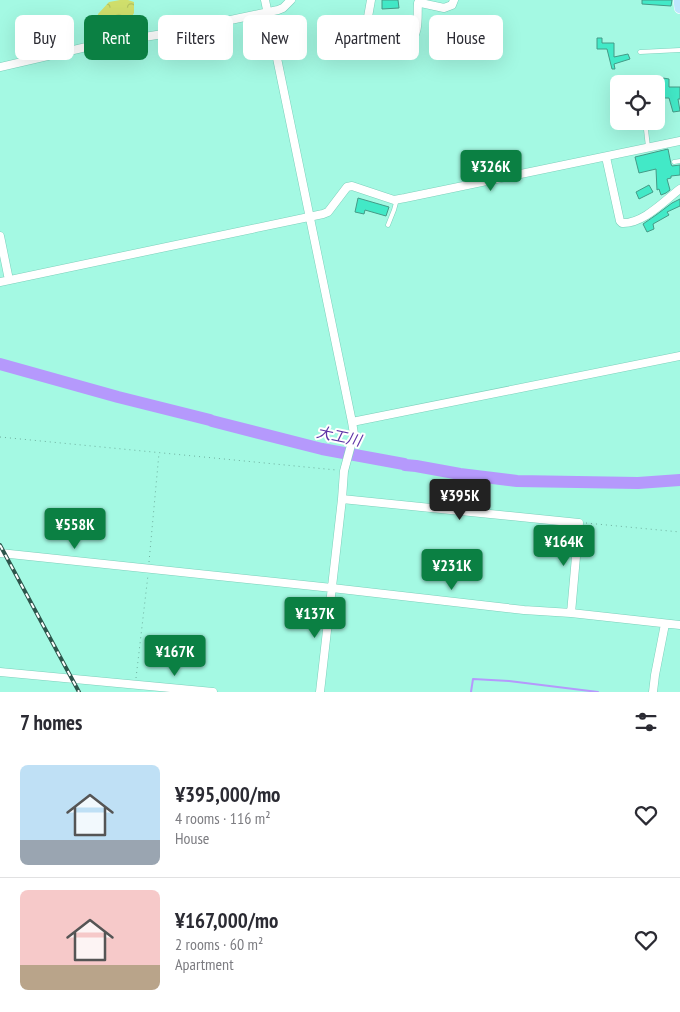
<!DOCTYPE html>
<html lang="en">
<head>
<meta charset="utf-8">
<style>
  :root { --surface:#fff; --page:#f7f7f7; --text:#2b2b33; --muted:#7c7c81; --line:#e1e1e2; --accent:#0b8043 }
  body { margin:0; font-family:"PT Sans Narrow","Noto Sans JP",sans-serif; background:var(--page); color:var(--text); height:100vh; display:flex; flex-direction:column; font-size:19px; white-space:nowrap }
  * { box-sizing:border-box; margin:0 }
  p { font-size:16px; color:var(--muted) }
  .icon { flex:none; width:28px; height:28px; fill:none; stroke:currentColor; stroke-width:2; stroke-linecap:round; stroke-linejoin:round }
  .map { position:relative; height:692px; overflow:hidden }
  .details { display:flex; flex-direction:column; background:var(--surface); flex:1 }
  .details>* { flex:none }
  .hud { position:absolute; left:15px; top:15px; width:650px; height:45px; display:flex; gap:10px }
  .buttons { position:absolute; left:610px; top:75px; display:grid; gap:10px }
  .buttons a { display:grid; place-items:center; width:55px; height:55px; border-radius:8px; background:var(--surface); box-shadow:0 5px 20px #0002; font-size:25px }
  .price { position:absolute; translate:-50% -42px; padding:0 11px; border-radius:5px; background:var(--accent); color:#fff; font-size:16px; line-height:32px; filter:drop-shadow(0 1px 2px #0008) }
  .price::after { content:''; position:absolute; left:50%; top:30px; width:15px; height:11px; margin-left:-8px; background:inherit; clip-path:polygon(0 0,100% 0,50% 100%) }
  .price.current { background:#222; color:#fff }
  ul { padding:0; list-style:none }
  li { display:flex; align-items:center; gap:15px; height:125px; padding:0 20px }
  li+li { border-top:1px solid var(--line) }
  li span { display:grid; place-items:center; flex:none; width:140px; height:100px; border-radius:8px; color:#555 }
  li>.icon { margin-inline-start:auto }
  span .icon { width:60px; height:60px; fill:#fffc; stroke-width:1 }
  li b { font-size:21px }
  h2 { display:flex; justify-content:space-between; align-items:center; height:60px; padding:0 20px; font-size:21px }
  .tag { padding:0 18px; border-radius:8px; background:var(--surface); box-shadow:0 5px 20px #0002; font-size:18px; line-height:45px }
  .tag.current { background:var(--accent); color:#fff }
  .map>svg:first-child { display:block }
  .forest { fill:url(#forest-crowns) }
  .lines { fill:none; stroke-linecap:round; stroke-linejoin:round }
  .stream { stroke:#b599fc; stroke-width:2 }
  .river { stroke:#b599fc; stroke-width:12 }
  .building { fill:#42e9c7; stroke:#449a86 }
  .lane-casing { stroke:#7cd0bb; stroke-width:5 }
  .street-casing { stroke:#7cd0bb; stroke-width:9 }
  .primary-casing { stroke:#fff; stroke-width:12 }
  .path { stroke:#6eaf9e; stroke-width:1; stroke-dasharray:1 4; stroke-linecap:butt }
  .lane { stroke:#fff; stroke-width:4 }
  .street { stroke:#fff; stroke-width:8 }
  .primary { stroke:#bee6fe; stroke-width:11 }
  .rail-casing { stroke:#2d564c; stroke-width:4 }
  .rail { stroke:#fff; stroke-width:2; stroke-dasharray:5.5; stroke-linecap:butt }
  .labels { text-anchor:middle; dominant-baseline:central; stroke-width:4; stroke-linejoin:round; paint-order:stroke }
  .water-label { font-size:15px; font-style:italic; fill:#5e33a5; stroke:#fff }
</style>
</head>
<body>
<div class="map">
<svg width="680" height="692" viewBox="0 0 680 692">
  <defs>
    <pattern id="forest-crowns" width="20" height="18" patternUnits="userSpaceOnUse" patternTransform="scale(1.25)"><rect width="20" height="18" fill="#d0df6c"/><path d="M2 6a3 3 0 1 1 6 0M12 15a3 3 0 1 1 6 0" fill="none" stroke="#b2c15e"/></pattern>
  </defs>
  <rect width="100%" height="100%" fill="#a4f9e3"/>
  <path class="forest" d="M120,0H128L134,2V13L130,20L129,32L102,38L96,28L98,14L109,2Z"/>
  <g class="lines">
    <path class="stream" d="M471,692L473,679L509,681L598,692"/>
    <path class="river" d="M0,364L118,397L210,420L212,421L322,449L393,462L404,464L405,465L416,466L460,474L517,481L638,483L680,480"/>
  </g>
  <path class="building" d="M382,0H398L399,8L382,9Z
    M642,0H672L671,6L642,4Z
    M597,38H602V43H614V57L628,54L630,59L614,64L615,69H612L607,49H597Z
    M663,78L669,79V87H680V99H678L680,111L673,112L669,98H663Z
    M668,149L671,164L672,166L680,165V175L671,176V178L667,179L670,190L666,193L661,195L659,189L657,190L656,169L639,173L635,157Z
    M649,185L653,192L639,199L636,192Z
    M358,198L389,207L386,216L365,210L364,214L355,212Z
    M680,199V206L667,212L669,215L653,224L654,229L647,232L643,224L656,215L672,203Z"/>
  <g class="lines">
    <g class="lane-casing">
      <path id="lane" d="M640,52L680,50
        M645,121L648,147
        M674,162L680,161
        M388,225L394,210L397,199"/>
    </g>
    <g class="street-casing">
      <path id="street" d="M265,0L352,422L354,434L344,471L342,499L320,692
        M371,0L368,17L371,46L373,47L410,42C420,32 417,16 418,3H421L444,8L452,5L454,0
        M0,67L95,45L169,33L278,10L283,8L291,0
        M606,157L620,221L622,223C643,224 664,201 680,189
        M0,236L9,280
        M0,282L323,214L328,212L347,187L352,186L394,200L405,198L680,141
        M352,422L680,356
        M342,499L579,523L571,613
        M0,553L332,588L524,610L571,613L680,625
        M0,672L213,692
        M653,692L655,675L665,624"/>
    </g>
    <g class="primary-casing">
      <path id="primary" d="M679,0L680,8"/>
    </g>
    <path class="path" d="M0,437L336,470
      M586,523L680,532
      M149,562L159,453
      M136,678L148,575"/>
    <use href="#lane" class="lane"/>
    <use href="#street" class="street"/>
    <use href="#primary" class="primary"/>
    <g class="rail-casing">
      <path id="rail" d="M0,545L79,692"/>
    </g>
    <use href="#rail" class="rail"/>
  </g>
  <g class="labels">
    <g class="water-label">
      <text transform="translate(339 436) rotate(12)">大工川</text>
    </g>
  </g>
</svg>
<div class="buttons">
<a><svg class="icon" aria-label="locate" viewBox="0 0 24 24"><circle cx="12" cy="12" r="6"/><path d="M12 2v4M12 18v4M2 12h4M18 12h4"/></svg></a>
</div>
<b class="price" style="left:491px;top:192px">¥326K</b>
<b class="price current" style="left:460px;top:521px">¥395K</b>
<b class="price" style="left:75px;top:550px">¥558K</b>
<b class="price" style="left:564px;top:567px">¥164K</b>
<b class="price" style="left:452px;top:591px">¥231K</b>
<b class="price" style="left:315px;top:639px">¥137K</b>
<b class="price" style="left:175px;top:677px">¥167K</b>
<div class="hud">
<a class="tag">Buy</a>
<a class="tag current">Rent</a>
<a class="tag">Filters</a>
<a class="tag">New</a>
<a class="tag">Apartment</a>
<a class="tag">House</a>
</div>
</div>
<section class="details">
<h2>7 homes<svg class="icon" aria-label="filters" viewBox="0 0 24 24"><path d="M4 7h16M4 17h16"/><circle cx="9" cy="7" r="2"/><circle cx="15" cy="17" r="2"/></svg></h2>
<ul>
<li><span style="background:linear-gradient(#bfe0f5 75%,#9aa5b1 0)"><svg class="icon" aria-label="home" viewBox="0 0 24 24"><path d="M3 11l9-7 9 7M6 9v11h12V9"/></svg></span><div><b>¥395,000/mo</b><p>4 rooms · 116 m²</p><p>House</p></div><svg class="icon" aria-label="heart" viewBox="0 0 24 24"><path d="M12 20l-8-8c-3-5 5-10 8-4 3-6 11-1 8 4z"/></svg></li>
<li><span style="background:linear-gradient(#f6c9c9 75%,#b9a48a 0)"><svg class="icon" aria-label="home" viewBox="0 0 24 24"><path d="M3 11l9-7 9 7M6 9v11h12V9"/></svg></span><div><b>¥167,000/mo</b><p>2 rooms · 60 m²</p><p>Apartment</p></div><svg class="icon" aria-label="heart" viewBox="0 0 24 24"><path d="M12 20l-8-8c-3-5 5-10 8-4 3-6 11-1 8 4z"/></svg></li>
</ul>
</section>
</body>
</html>
